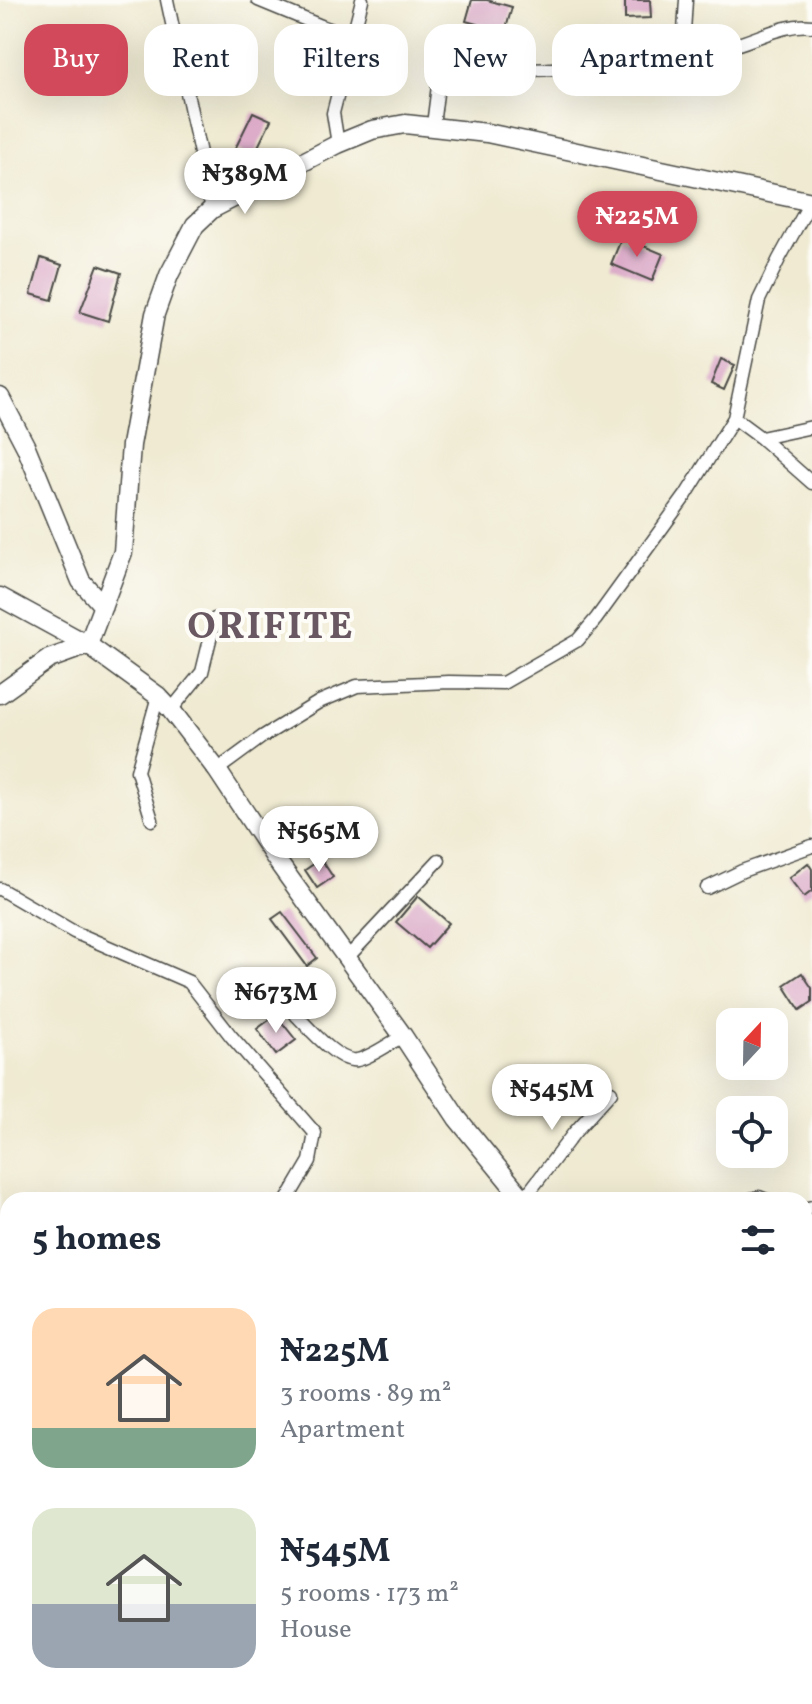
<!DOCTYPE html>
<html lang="en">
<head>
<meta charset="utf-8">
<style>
  :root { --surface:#fff; --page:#f2f2f3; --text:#1f2937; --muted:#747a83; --accent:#d1495b }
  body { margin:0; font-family:Vollkorn,serif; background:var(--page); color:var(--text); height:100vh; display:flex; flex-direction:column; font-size:30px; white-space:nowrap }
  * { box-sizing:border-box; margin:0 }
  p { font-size:26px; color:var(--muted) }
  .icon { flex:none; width:44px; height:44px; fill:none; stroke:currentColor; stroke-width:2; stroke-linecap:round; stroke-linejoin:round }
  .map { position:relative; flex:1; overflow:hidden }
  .drawer { position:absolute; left:0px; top:1192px; width:812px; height:512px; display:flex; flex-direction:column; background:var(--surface); border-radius:24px 24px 0 0; box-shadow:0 8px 32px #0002 }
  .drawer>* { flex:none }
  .hud { position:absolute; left:24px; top:24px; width:764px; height:72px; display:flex; gap:16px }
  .needle { width:52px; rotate:22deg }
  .tools { position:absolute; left:716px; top:1008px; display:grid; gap:16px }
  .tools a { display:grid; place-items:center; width:72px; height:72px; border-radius:16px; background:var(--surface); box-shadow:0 8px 32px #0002; font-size:40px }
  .price { position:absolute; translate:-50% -68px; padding:0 18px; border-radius:28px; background:#fff; color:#222; font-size:26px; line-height:52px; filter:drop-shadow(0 2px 4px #0008) }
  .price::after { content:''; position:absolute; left:50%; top:48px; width:24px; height:18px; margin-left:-12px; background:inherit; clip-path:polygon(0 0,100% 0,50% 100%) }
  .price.selected { background:var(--accent); color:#fff }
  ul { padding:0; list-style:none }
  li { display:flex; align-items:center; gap:24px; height:200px; padding:0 32px }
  li span { display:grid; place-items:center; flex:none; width:224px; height:160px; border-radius:24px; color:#555 }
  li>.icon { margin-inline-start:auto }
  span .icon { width:96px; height:96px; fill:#fffc; stroke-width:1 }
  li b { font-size:34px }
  h2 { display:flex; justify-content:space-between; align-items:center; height:96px; padding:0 32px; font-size:34px }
  .pill { padding:0 28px; border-radius:24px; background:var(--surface); box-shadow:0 8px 32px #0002; font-size:28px; line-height:72px }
  .pill.selected { background:var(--accent); color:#fff }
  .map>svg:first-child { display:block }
  .building { fill:#dcacc9 }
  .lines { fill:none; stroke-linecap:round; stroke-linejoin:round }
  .street-casing { stroke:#484844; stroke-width:15 }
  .secondary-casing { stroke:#484844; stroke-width:21 }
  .street { stroke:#fff; stroke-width:12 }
  .secondary { stroke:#fff; stroke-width:18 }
  .labels { text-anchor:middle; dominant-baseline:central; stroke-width:8; stroke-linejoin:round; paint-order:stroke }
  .district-label { font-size:38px; font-weight:bold; letter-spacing:2px; fill:#695862; stroke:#fdfcf7 }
</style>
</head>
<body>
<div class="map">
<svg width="812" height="1704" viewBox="0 0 812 1704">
  <rect width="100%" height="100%" fill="#fdfcf7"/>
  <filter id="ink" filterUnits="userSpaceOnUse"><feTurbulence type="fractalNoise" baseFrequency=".0125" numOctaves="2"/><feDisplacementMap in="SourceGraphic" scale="16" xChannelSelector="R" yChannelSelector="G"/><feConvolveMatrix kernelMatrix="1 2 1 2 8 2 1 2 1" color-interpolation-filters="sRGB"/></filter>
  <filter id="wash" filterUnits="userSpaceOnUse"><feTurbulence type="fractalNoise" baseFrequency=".006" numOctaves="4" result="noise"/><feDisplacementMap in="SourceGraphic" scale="32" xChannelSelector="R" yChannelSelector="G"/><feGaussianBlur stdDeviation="1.8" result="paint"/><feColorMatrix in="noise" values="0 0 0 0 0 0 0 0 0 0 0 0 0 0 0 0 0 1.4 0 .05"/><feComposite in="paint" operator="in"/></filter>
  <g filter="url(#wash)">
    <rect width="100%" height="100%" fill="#efead1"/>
    <g id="blocks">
      <path class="building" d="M472,0H487L512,7L505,32L466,21Z
        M625,0H650L651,18L625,19Z
        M253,112L271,120L253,157L235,149Z
        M622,237L663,254L652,281L611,264Z
        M41,258L62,265L52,300L31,294Z
        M98,265L121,273L108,321L80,312Z
        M721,359L735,365L724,390L711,384Z
        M321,859L333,877L317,888L305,870Z
        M808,863L812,869V891L804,897L789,878Z
        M418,896L449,923L427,948L396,922Z
        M282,912L317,958L307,966L272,919Z
        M802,973L812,988V1002L800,1010L784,985Z
        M276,1015L296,1040L276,1055L257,1029Z"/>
    </g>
  </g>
  <g filter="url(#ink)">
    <use href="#blocks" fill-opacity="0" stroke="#484844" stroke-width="2"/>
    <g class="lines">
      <g class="street-casing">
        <path id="street" d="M167,0L212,209
          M258,0L326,28L354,37
          M683,47L686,0
          M433,125L440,70C482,67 522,73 564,68C600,63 637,51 673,48C690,46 707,51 723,48C752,43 782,22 812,26
          M338,144L333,113L362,0
          M734,418L761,438L812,483
          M761,438L812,427
          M171,710L202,672L215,619
          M217,770L262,737L319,702L357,686L449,682L503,683L578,640L596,619L686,495L734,418L759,300L779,259L811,201
          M152,820L137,771L158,696
          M707,888L742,871L812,846
          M0,889L74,932L189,982L231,1036L315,1133L310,1161L287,1200
          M347,958L439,860
          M296,1015C309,1028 338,1063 357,1060C372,1057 390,1043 403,1036
          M523,1200L574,1133L611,1092
          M747,1200L759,1197L767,1200
          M804,1209L812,1207
          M0,1320L8,1328
          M804,1578L812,1580
          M0,1671L8,1678
          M27,1696L36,1704
          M271,1704L274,1696
          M679,1704L682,1696"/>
      </g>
      <g class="secondary-casing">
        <path id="secondary" d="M0,397L26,447L81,581L103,606
          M0,597L88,645L158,696L171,710L217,770L280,865L403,1036L457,1118L524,1200
          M0,694L49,659L88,645L123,552L131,445L155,314L169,275L195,225L212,209L338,144L372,130L405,124L487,133L812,202
          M804,1601L812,1613"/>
      </g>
      <use href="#street" class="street"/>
      <use href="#secondary" class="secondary"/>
    </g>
  </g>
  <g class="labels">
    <g class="district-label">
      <text x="271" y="628">ORIFITE</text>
    </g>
  </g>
</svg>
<div class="tools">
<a><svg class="needle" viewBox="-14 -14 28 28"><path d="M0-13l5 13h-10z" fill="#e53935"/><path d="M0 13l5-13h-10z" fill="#747a83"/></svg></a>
<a><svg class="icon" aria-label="locate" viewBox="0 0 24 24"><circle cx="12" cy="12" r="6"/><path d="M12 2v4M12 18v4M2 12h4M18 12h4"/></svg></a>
</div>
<b class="price" style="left:245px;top:216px">₦389M</b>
<b class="price selected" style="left:637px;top:259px">₦225M</b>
<b class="price" style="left:319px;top:874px">₦565M</b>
<b class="price" style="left:276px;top:1035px">₦673M</b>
<b class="price" style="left:552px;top:1132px">₦545M</b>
<div class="hud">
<a class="pill selected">Buy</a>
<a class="pill">Rent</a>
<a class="pill">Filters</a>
<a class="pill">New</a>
<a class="pill">Apartment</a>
</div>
<section class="drawer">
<h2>5 homes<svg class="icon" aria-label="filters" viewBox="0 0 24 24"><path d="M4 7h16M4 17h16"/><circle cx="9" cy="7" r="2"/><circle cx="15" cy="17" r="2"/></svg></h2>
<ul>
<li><span style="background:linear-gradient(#ffd9b3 75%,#7fa58c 0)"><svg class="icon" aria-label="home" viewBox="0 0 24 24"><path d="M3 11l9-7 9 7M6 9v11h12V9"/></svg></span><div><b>₦225M</b><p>3 rooms · 89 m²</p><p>Apartment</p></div></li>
<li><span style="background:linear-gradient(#dfe7d0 60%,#9aa5b1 0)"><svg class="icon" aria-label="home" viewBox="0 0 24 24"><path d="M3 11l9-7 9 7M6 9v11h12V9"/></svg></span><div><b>₦545M</b><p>5 rooms · 173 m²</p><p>House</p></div></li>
</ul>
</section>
</div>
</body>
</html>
